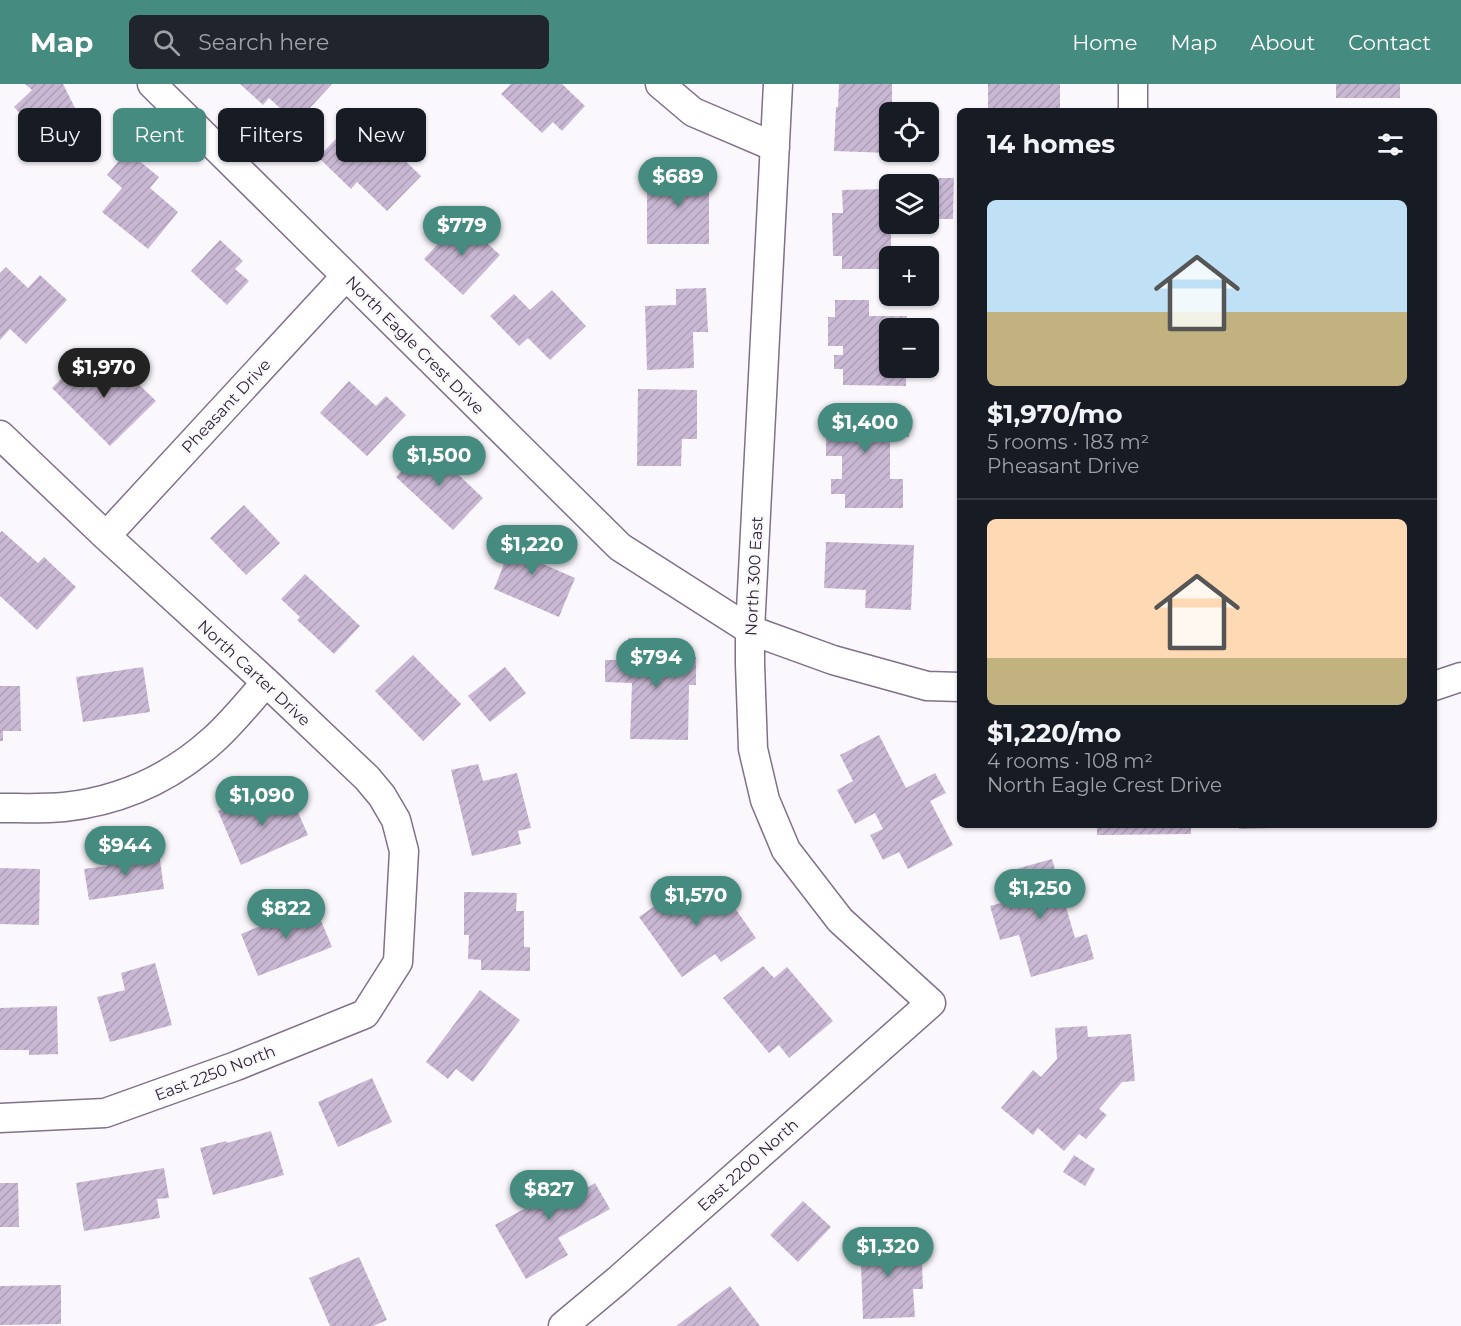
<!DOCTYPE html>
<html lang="en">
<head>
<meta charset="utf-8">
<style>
  :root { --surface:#171b24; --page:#20242c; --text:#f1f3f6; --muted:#9ea1a6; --line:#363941; --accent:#468b80 }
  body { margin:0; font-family:Montserrat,sans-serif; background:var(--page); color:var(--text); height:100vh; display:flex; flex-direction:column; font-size:22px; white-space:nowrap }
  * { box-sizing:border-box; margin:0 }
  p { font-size:20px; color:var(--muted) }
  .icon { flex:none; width:33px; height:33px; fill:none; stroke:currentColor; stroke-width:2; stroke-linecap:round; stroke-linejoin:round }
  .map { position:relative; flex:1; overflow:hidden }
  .side { position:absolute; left:957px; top:24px; width:480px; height:720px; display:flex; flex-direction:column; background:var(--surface); border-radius:9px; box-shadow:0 2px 4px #0004 }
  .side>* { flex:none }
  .hud { position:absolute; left:18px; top:24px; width:570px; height:54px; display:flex; gap:12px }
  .tools { position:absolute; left:879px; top:18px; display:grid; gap:12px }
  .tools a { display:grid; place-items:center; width:60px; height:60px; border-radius:9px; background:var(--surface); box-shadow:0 2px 4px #0004; font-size:30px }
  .price { position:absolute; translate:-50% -51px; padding:0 14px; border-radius:21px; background:var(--accent); color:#fff; font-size:20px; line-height:39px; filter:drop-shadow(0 2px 3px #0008) }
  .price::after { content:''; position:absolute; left:50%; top:36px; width:18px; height:14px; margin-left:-9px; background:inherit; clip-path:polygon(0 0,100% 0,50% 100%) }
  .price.active { background:#222; color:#fff }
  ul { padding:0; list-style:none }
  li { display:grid; align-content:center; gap:12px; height:318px; padding:0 30px }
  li+li { border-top:2px solid var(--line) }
  li span { display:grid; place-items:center; height:186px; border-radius:9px; color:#555 }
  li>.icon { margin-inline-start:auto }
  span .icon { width:108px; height:108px; fill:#fffc; stroke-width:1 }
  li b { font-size:26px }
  h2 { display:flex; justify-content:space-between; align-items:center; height:72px; padding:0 30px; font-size:26px }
  .chip { padding:0 21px; border-radius:9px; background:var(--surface); box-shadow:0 2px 4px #0004; font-size:21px; line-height:54px }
  .chip.active { background:var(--accent); color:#fff }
  header { display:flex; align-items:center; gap:36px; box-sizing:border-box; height:84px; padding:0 30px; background:var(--accent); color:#fff }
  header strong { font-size:28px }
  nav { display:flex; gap:33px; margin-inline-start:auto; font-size:21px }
  .search { width:420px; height:54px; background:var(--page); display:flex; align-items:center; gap:15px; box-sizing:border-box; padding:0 21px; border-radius:9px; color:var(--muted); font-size:22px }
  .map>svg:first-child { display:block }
  .building { fill:url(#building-hatch) }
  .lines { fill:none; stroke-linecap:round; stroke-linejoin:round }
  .minor-casing { stroke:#807089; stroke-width:31 }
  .minor { stroke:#fff; stroke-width:28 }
  .labels { text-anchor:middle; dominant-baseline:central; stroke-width:4.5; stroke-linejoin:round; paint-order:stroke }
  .street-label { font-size:16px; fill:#2d2630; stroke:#fbf8fd }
</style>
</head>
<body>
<header>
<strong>Map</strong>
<div class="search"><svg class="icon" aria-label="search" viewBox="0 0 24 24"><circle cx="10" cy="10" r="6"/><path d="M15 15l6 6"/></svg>Search here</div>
<nav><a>Home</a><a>Map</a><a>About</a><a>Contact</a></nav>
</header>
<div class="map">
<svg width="1461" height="1242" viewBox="0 0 1461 1242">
  <defs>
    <pattern id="building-hatch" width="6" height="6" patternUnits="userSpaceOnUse" patternTransform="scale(1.5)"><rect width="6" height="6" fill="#c9b8d4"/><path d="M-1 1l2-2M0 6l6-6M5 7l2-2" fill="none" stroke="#ad9eb6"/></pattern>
  </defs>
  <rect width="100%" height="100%" fill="#fbf8fd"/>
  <path class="building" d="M25,0H63L75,24L73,27L80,36L74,42L79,48V55L75,59L72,61H65L60,55L53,62L45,53L42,55H37L29,48L30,40L14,23L32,6Z
    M240,0H332L296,39L269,14L263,21Z
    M511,0H562L585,22L562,47L553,38L542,49L501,10Z
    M839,0H892V21L885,20L884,45H890V69L834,67L836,23H838Z
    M988,0H1060V27H988Z
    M1336,0H1400V14H1336Z
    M368,41L421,92L387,127L357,98L351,105L318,73L337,54L347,64Z
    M127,67L159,93L150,104L178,128L148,165L102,128L122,104L107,91Z
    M647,88H709V160H647Z
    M918,94H954L953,135H928V100H918Z
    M890,105V140H903L904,150H891V172H890V185H842V172H833L832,129H843L842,106Z
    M461,135L500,171L463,211L424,175Z
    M220,156L243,177L235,185L249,197L227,221L191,187Z
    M6,183L28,204L40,191L67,216L26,260L10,245L0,256V189Z
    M706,204L708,248H693L694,284L647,286L645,222L676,221V205Z
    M552,206L586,242L550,276L528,254L519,262L490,232L514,210L530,226Z
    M835,216H869V232H907V244H890V284H906V302L843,301V285H834V271H843V262H828V233H835Z
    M83,273L107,297L121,283L156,317L110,362L52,304Z
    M349,297L376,322L386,312L406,331L367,372L320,329Z
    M638,305L697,306V355H682L681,382H637Z
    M826,322H892V331H909V353H890V395H903V424H845V410H831V395H842V372H826Z
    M426,360L483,414L453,446L396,393Z
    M244,421L280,459L246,491L210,454Z
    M2,447L38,479L44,473L76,503L37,546L0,512V449Z
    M509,447L549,465L543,480L575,494L559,533L494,505L504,480L496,477Z
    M826,458L914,461L911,526L865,524L866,506L824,504Z
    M305,490L360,542L334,570L297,536L300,533L281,515Z
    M628,554L667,556L666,572L696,573V601H689L688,656L630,655L632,599L605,598V576H628Z
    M413,571L461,620L423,657L375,607Z
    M143,583L150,628L83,638L76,593Z
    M505,583L526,609L490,638L468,612Z
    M0,602H20L21,647H3V657H0Z
    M879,651L906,704L935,689L946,709L930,717L953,761L908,785L899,768L883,776L870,751L883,745L875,729L855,740L837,706L853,697L840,671Z
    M478,680L483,697L517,689L531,744L518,747L521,760L472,772L451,686Z
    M289,708L308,751L241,781L218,727L244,716L248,725Z
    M1097,741H1191V750L1097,751Z
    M1239,741H1305V743L1239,745Z
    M159,768L164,805L89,816L84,785L107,782L106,776Z
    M1052,775L1075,854L1087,850L1094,875L1031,893L1019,851L1000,856L990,822L1013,816L1005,788Z
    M0,784L40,785L39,841L0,840Z
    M698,792L718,820L727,813L756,854L721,878L715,870L682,893L639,833Z
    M464,808L517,809L516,827H524V863H530V887L481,886V876L468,875L469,851H464Z
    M314,820L332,863L258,892L241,850Z
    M155,879L172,941L110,958L97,913L125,906L121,889Z
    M763,882L774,894L787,883L833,937L789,974L779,961L769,969L723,914Z
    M480,906L520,936L473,998L456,985L448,995L426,978Z
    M57,922L58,970L29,971V966H0V924Z
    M1087,942L1088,953L1131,950L1135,997L1122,998L1099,1025L1107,1031L1086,1055L1079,1050L1064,1067L1038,1044L1033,1051L1001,1024L1033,986L1041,993L1057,975L1055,944Z
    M372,994L392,1038L338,1063L318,1018Z
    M271,1047L284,1091L213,1111L200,1064L226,1057L227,1059Z
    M1074,1071L1095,1085L1085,1102L1063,1088Z
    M164,1084L169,1114L157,1115L160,1134L84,1147L76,1099Z
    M573,1085L584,1106L595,1099L610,1125L558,1154L568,1171L526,1195L495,1141L524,1125L520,1118L534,1111L529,1102L550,1090L554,1096Z
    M0,1099H18L19,1143H0Z
    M803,1117L831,1143L798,1178L770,1151Z
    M908,1151L910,1181L922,1180L923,1205H913L915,1233L863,1235L860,1153Z
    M359,1173L387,1236L373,1242H330L309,1194Z
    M61,1201V1240L0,1241V1202Z
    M730,1202L760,1242H676Z"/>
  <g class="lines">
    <g class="minor-casing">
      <path id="minor" d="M152,0L620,463L750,546L833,576L927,602L960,603
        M660,0L693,28L775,63
        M1133,0V27
        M0,351L106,452L266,598L367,694L382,712L396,736L404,767L398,878L365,930L236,982L105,1029L0,1034
        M106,452L346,192
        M1434,602L1461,593
        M0,724C21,724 43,725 64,723C120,717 171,694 213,656C232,639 249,618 266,598
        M563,1242L618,1196L931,919L840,836L786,766L765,716L753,665L750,580V546L778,0"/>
    </g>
    <use href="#minor" class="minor"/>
  </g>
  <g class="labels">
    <g class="street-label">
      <text transform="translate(415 261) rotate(45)">North Eagle Crest Drive</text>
      <text transform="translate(226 322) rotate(-47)">Pheasant Drive</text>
      <text transform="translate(754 492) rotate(-87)">North 300 East</text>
      <text transform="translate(254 589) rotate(43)">North Carter Drive</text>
      <text transform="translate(215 989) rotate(-21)">East 2250 North</text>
      <text transform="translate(748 1081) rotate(-42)">East 2200 North</text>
    </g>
  </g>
</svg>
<div class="tools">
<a><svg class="icon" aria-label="locate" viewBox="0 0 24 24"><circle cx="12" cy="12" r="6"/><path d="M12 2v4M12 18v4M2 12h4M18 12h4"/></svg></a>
<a><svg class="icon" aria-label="layers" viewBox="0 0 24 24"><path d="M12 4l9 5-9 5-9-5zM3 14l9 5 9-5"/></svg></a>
<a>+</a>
<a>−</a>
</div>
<b class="price" style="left:678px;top:124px">$689</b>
<b class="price" style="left:462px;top:173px">$779</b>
<b class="price active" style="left:104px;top:315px">$1,970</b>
<b class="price" style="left:865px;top:370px">$1,400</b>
<b class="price" style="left:439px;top:403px">$1,500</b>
<b class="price" style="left:532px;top:492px">$1,220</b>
<b class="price" style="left:656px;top:605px">$794</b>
<b class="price" style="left:262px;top:743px">$1,090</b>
<b class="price" style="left:125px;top:793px">$944</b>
<b class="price" style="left:1040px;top:836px">$1,250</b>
<b class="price" style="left:696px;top:843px">$1,570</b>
<b class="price" style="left:286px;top:856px">$822</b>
<b class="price" style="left:549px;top:1137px">$827</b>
<b class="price" style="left:888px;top:1194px">$1,320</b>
<div class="hud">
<a class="chip">Buy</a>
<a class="chip active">Rent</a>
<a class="chip">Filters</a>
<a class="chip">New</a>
</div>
<section class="side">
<h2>14 homes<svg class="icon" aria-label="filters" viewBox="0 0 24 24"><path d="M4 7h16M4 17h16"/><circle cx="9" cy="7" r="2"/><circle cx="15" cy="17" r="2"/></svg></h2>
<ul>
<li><span style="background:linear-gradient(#bfe0f5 60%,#c2b280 0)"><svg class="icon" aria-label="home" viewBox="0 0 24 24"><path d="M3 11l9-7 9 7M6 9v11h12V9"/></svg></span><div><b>$1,970/mo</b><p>5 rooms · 183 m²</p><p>Pheasant Drive</p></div></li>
<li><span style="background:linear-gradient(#ffd9b3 75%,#c2b280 0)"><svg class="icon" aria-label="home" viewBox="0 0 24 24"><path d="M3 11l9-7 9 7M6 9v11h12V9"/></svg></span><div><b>$1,220/mo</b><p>4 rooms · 108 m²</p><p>North Eagle Crest Drive</p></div></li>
</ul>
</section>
</div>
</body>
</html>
